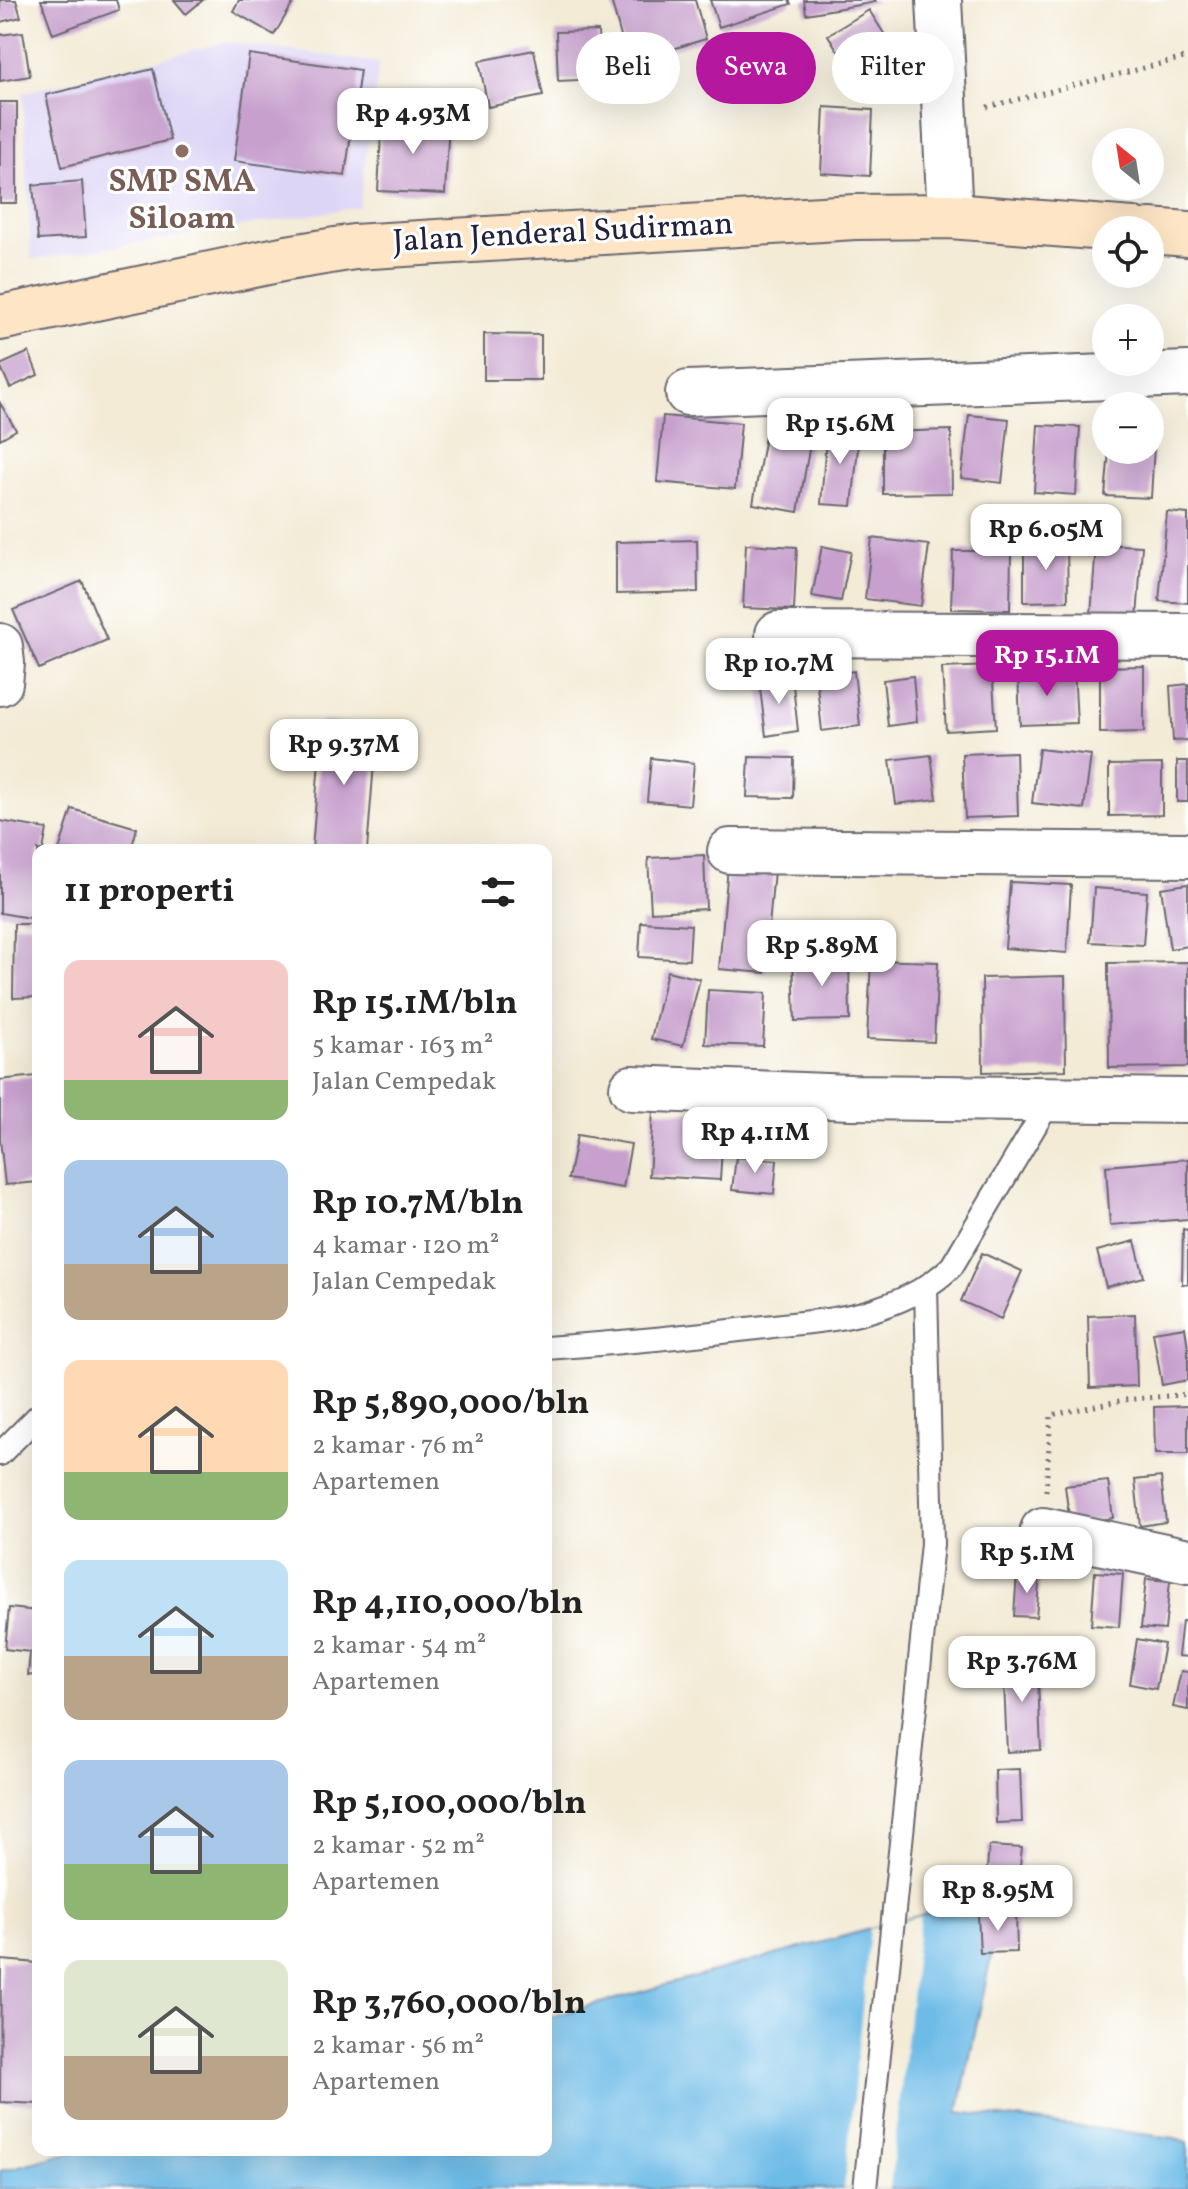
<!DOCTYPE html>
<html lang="id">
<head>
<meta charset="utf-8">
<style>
  :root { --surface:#fff; --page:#f6f6f6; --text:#222; --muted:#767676; --accent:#b5179e }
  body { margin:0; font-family:Vollkorn,serif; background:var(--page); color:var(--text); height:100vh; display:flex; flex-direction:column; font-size:30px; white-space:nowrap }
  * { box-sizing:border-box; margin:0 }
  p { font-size:26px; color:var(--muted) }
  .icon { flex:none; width:44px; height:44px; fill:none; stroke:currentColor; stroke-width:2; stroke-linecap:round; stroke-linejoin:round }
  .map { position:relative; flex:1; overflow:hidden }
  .details { position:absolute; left:32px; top:844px; width:520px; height:1312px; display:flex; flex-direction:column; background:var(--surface); border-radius:16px; box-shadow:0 8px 32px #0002 }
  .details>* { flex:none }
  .banner { position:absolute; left:576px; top:32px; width:492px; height:72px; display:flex; gap:16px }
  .needle { width:52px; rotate:330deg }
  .tools { position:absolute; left:1092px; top:128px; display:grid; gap:16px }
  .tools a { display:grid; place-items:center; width:72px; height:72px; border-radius:50%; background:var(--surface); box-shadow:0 8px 32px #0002; font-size:40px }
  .price { position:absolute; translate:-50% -68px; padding:0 18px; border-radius:16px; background:#fff; color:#222; font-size:26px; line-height:52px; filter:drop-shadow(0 2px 4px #0008) }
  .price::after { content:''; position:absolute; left:50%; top:48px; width:24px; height:18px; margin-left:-12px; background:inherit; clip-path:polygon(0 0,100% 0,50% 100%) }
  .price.current { background:var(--accent); color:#fff }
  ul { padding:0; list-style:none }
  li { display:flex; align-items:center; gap:24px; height:200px; padding:0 32px }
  li span { display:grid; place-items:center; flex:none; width:224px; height:160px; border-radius:16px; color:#555 }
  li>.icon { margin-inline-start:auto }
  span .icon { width:96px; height:96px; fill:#fffc; stroke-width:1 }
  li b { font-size:34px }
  h2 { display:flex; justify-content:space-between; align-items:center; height:96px; padding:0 32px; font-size:34px }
  .tag { padding:0 28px; border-radius:36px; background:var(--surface); box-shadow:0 8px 32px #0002; font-size:28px; line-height:72px }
  .tag.current { background:var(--accent); color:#fff }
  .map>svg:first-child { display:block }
  .built { fill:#ddd5f6; fill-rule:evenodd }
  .water { fill:#6dbbe7; stroke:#486e91; stroke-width:2 }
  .pier { fill:#f3ebd6 }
  .building { fill:#c7a0cd }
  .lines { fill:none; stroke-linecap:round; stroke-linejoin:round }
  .lane-casing { stroke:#6b6871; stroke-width:26 }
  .street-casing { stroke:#6b6871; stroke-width:48 }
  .secondary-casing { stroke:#6b6871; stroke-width:48 }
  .path { stroke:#6b6871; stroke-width:5; stroke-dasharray:2 6; stroke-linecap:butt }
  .lane { stroke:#fff; stroke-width:22 }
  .street { stroke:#fff; stroke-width:44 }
  .secondary { stroke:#fde5c5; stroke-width:44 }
  .education-dot { fill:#8d6e63; stroke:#fff; stroke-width:3 }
  .labels { text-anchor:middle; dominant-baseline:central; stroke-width:6; stroke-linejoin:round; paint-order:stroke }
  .education-label { font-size:32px; font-weight:bold; fill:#785e54; stroke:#fff }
  .street-label { font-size:32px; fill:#22223b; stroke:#fff }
</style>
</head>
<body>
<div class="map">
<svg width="1188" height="2189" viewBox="0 0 1188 2189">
  <rect width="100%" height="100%" fill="#fff"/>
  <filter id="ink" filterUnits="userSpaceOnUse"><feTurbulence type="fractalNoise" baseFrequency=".0125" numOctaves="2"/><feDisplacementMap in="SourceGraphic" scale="16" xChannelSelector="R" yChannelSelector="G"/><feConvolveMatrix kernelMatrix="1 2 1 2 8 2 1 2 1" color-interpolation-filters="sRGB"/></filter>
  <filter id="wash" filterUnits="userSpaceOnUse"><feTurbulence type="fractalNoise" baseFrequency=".006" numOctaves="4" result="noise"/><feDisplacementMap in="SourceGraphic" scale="32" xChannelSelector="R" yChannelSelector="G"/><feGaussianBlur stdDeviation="1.8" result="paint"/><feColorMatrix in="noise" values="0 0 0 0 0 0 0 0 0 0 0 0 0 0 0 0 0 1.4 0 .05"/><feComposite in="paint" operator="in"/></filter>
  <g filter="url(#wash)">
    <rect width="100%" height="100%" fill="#f3ebd6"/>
    <path class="built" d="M226,42L379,63L359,207L31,260L23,93ZM249,55L360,70L345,176L234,161ZM153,69L170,140L62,166L46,95ZM81,181L85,236L38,240L34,186Z"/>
    <path class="water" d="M1005,1892L958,2112L1175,2138L1188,2143V2189H0V2171L80,2150H546V2018Z"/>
    <path class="pier" d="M920,1916L890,2189H844L870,1929Z"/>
    <g id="blocks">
      <path class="building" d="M0,0H16L21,17L0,22Z
        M41,0H116L119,10L53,34Z
        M174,0H203L186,14Z
        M239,0H295L274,35L233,11Z
        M611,0H695L706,39L628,62Z
        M710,0H789L791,4L719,27Z
        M804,0H875L876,2L806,14Z
        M869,10L897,54L856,80L828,35Z
        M598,31L600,79L558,81L556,32Z
        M23,32L30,76L0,81V35Z
        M534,50L543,96L488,107L479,61Z
        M249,54L360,70L345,176L234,161Z
        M153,69L170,140L62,167L46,95Z
        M0,102H17V203H0Z
        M824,107L873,110L870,176L821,173Z
        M382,117L449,121L445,194L378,191Z
        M82,181L86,237L38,240L33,185Z
        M484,334L541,335V380H484Z
        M29,352L38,375L10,388L0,365Z
        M0,403L16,430L0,439Z
        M969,415L1009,419L1002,483L961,478Z
        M663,416L741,423L735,489L657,482Z
        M767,425L812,433L798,512L753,504Z
        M1038,425L1080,427L1076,495L1034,492Z
        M827,426L860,428L852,506L821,504Z
        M951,430L952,493L883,494V432Z
        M1150,445H1154L1151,498L1105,496L1109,450H1150Z
        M1167,512L1188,514V603L1159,601Z
        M872,538L929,545L921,606L865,599Z
        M697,540L698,592L616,594V542Z
        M1067,542L1068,601L1024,602V543Z
        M746,544L797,547L794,610L743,608Z
        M1096,544L1142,546L1137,619L1091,616Z
        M822,546L851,552L841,601L812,596Z
        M953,551H1011L1010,610L951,609Z
        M82,581L107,640L39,669L13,610Z
        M992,666L996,728L946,731L942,668Z
        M1144,666V732L1100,733V667Z
        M1074,669L1077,723L1020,725L1018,673Z
        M854,671L860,726L822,731L816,676Z
        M792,676L798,731L766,736L759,680Z
        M913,676L917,722L888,726L883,680Z
        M1188,684V740L1173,741L1170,686Z
        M322,722L377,726L367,850H312Z
        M1039,749L1091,755L1084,809L1032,803Z
        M1016,752L1018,816L965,818L962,754Z
        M931,755L937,799L896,804L890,760Z
        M749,757L794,758L793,798L747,797Z
        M651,758L694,763L690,805L647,801Z
        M1177,761H1188V802H1177Z
        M1162,764V815L1109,816V765Z
        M72,809L137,828L131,850H59Z
        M0,821L47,829L43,850H38V876L30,918L0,913Z
        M704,855L706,909L651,912L648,858Z
        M728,866L774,870L765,973L719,969Z
        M1010,882L1071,885L1067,953L1005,948Z
        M1188,884V946L1170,949L1161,888Z
        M1094,888L1147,892L1143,945L1090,942Z
        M641,922L691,925L689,960L639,957Z
        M14,924H38V997L13,998Z
        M849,955L850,1020L795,1021L793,956Z
        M871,960L938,962L934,1042L867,1039Z
        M1188,962V1067L1109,1068L1108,963Z
        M667,971L700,979L683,1046L651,1039Z
        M1065,976L1066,1070L983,1072L982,978Z
        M708,990L766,993L763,1046L705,1044Z
        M36,1076L38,1182L5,1185L0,1139V1080Z
        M653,1110L724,1114L720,1180L649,1176Z
        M577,1135L631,1144L623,1188L568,1179Z
        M736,1157L777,1160L774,1194L732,1190Z
        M1188,1159V1219L1110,1225L1106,1166Z
        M1183,1229L1188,1230V1284H1182Z
        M1135,1241L1144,1277L1106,1287L1097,1251Z
        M982,1253L1022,1271L1001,1319L961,1301Z
        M1135,1314L1137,1386L1090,1388L1088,1316Z
        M1185,1327L1188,1348V1380L1162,1385L1153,1332Z
        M1188,1406V1454H1155L1154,1407Z
        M1161,1477L1166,1522L1140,1526L1135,1480Z
        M1108,1481L1113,1518L1070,1524L1065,1486Z
        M1017,1572L1040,1574L1036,1617L1014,1616Z
        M1095,1572L1123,1574L1119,1627L1091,1625Z
        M1146,1579L1170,1581L1165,1630L1141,1628Z
        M9,1608L38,1611V1676L28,1675L30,1652L5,1649Z
        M1182,1621H1188V1657L1178,1656Z
        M1137,1639L1164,1644L1156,1689L1130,1684Z
        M1037,1657L1041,1750L1007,1752L1003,1658Z
        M1181,1671L1188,1672V1710L1173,1707Z
        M1020,1769L1022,1822L996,1823L995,1770Z
        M989,1846L1022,1848L1018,1882L986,1879Z
        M1016,1913L1017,1952L980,1953L978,1914Z
        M1,1960L38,1963V2104L0,2102Z"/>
    </g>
  </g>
  <g filter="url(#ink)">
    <use href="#blocks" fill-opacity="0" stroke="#6b6871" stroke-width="2"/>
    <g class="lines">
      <g class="lane-casing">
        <path id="lane" d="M546,1348C619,1343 692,1336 765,1327C802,1322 843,1321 879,1308C907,1299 931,1287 952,1266L1051,1099
          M0,1454L38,1416
          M865,2189L932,1544L926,1287"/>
      </g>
      <g class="street-casing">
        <path id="street" d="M939,0L950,216
          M688,393L1188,374
          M778,634L1188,636
          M0,646L2,663L0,683
          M730,851L1188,855
          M632,1088L851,1097L1188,1101
          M1043,1530L1188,1561"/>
      </g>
      <g class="secondary-casing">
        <path id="secondary" d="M1150,231L1188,234
          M0,318L287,258L354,247L855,217L950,216L1133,230"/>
      </g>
      <path class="path" d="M987,107L1188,57
        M1046,1491L1051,1415L1124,1400L1188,1394"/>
      <use href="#lane" class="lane"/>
      <use href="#street" class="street"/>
      <use href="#secondary" class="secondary"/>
    </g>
  </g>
  <circle class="education-dot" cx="182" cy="151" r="8"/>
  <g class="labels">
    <g class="education-label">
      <text x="182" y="183">SMP SMA<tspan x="182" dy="37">Siloam</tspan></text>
    </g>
    <g class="street-label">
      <text transform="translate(563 234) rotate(-3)">Jalan Jenderal Sudirman</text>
    </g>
  </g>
</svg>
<div class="tools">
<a><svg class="needle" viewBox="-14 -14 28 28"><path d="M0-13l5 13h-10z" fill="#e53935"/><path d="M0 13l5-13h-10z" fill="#767676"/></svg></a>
<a><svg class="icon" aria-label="locate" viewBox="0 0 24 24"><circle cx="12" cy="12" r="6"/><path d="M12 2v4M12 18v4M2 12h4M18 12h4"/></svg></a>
<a>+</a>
<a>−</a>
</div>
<b class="price" style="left:413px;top:156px">Rp 4.93M</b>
<b class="price" style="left:840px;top:466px">Rp 15.6M</b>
<b class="price" style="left:1046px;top:572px">Rp 6.05M</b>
<b class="price current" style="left:1047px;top:698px">Rp 15.1M</b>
<b class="price" style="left:779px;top:706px">Rp 10.7M</b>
<b class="price" style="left:344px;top:787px">Rp 9.37M</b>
<b class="price" style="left:822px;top:988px">Rp 5.89M</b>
<b class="price" style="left:755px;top:1175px">Rp 4.11M</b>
<b class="price" style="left:1027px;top:1595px">Rp 5.1M</b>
<b class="price" style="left:1022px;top:1704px">Rp 3.76M</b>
<b class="price" style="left:998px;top:1933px">Rp 8.95M</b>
<div class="banner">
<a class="tag">Beli</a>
<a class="tag current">Sewa</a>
<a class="tag">Filter</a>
</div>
<section class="details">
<h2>11 properti<svg class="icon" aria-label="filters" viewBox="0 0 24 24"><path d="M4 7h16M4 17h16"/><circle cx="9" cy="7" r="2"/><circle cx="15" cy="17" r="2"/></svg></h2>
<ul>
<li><span style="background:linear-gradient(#f6c9c9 75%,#8fb573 0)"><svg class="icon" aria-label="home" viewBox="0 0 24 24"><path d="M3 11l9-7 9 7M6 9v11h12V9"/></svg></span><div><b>Rp 15.1M/bln</b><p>5 kamar · 163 m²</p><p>Jalan Cempedak</p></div></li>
<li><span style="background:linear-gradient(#a9c7e8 65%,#b9a48a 0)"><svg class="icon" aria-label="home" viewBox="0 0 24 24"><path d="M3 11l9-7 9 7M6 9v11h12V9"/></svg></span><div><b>Rp 10.7M/bln</b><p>4 kamar · 120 m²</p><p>Jalan Cempedak</p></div></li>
<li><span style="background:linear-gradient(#ffd9b3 70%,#8fb573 0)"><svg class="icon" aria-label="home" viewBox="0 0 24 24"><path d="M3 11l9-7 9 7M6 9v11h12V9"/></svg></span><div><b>Rp 5,890,000/bln</b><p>2 kamar · 76 m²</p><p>Apartemen</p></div></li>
<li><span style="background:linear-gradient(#bfe0f5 60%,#b9a48a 0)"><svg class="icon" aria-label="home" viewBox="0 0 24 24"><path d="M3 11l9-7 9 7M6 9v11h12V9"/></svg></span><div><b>Rp 4,110,000/bln</b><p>2 kamar · 54 m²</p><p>Apartemen</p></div></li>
<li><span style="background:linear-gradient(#a9c7e8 65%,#8fb573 0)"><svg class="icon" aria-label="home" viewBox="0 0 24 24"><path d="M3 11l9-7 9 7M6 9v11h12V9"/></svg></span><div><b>Rp 5,100,000/bln</b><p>2 kamar · 52 m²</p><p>Apartemen</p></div></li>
<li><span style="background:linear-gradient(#dfe7d0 60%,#b9a48a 0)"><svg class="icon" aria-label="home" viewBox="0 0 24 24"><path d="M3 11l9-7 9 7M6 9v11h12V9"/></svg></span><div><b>Rp 3,760,000/bln</b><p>2 kamar · 56 m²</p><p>Apartemen</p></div></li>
</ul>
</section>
</div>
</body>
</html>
